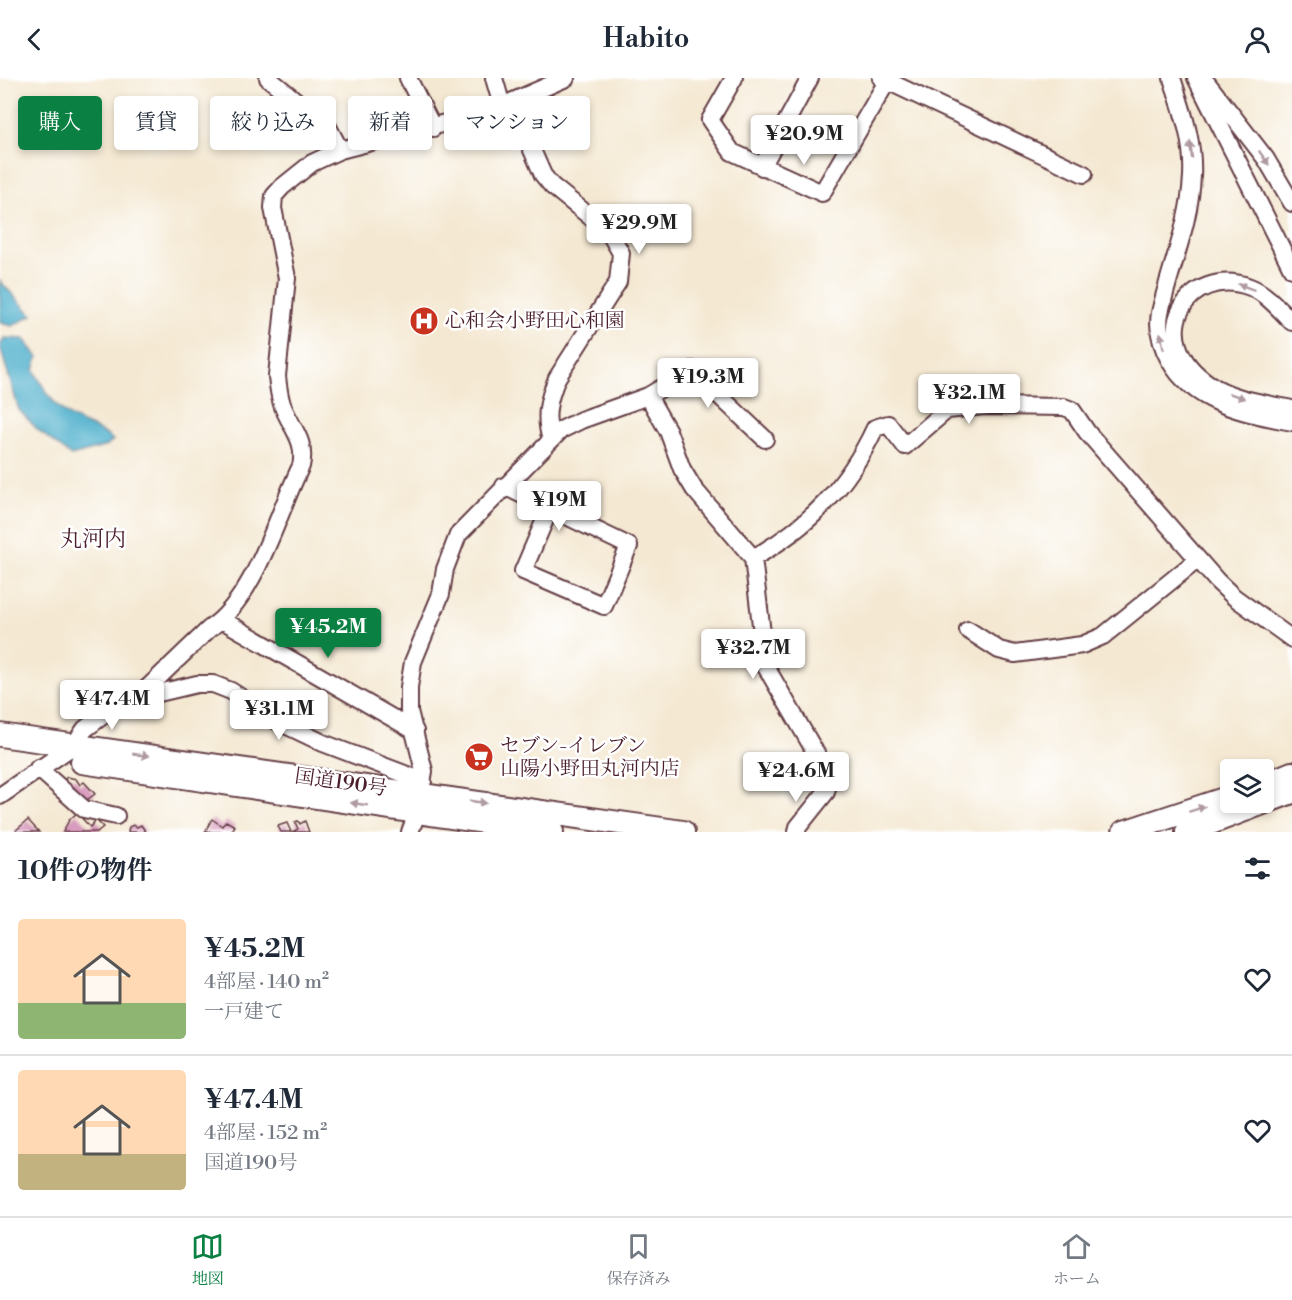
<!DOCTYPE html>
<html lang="ja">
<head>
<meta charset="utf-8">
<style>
  :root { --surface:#fff; --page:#f2f2f3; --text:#1f2937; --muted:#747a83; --line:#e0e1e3; --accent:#0b8043 }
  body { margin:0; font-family:"Libre Bodoni","Noto Serif JP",serif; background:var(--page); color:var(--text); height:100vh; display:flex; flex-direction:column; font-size:22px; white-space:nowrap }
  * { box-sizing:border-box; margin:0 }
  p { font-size:20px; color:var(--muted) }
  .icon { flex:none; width:33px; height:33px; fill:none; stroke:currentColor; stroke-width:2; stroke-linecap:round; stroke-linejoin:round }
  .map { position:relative; height:754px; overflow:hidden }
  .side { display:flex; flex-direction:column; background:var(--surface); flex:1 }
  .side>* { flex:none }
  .banner { position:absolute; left:18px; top:18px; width:600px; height:54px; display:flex; gap:12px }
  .controls { position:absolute; left:1220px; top:681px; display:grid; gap:12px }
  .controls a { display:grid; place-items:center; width:54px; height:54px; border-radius:6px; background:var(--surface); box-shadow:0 3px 9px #0003; font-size:30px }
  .price { position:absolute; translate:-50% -51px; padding:0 14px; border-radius:6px; background:#fff; color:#222; font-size:20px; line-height:39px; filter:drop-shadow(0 2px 3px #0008) }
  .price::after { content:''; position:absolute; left:50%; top:36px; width:18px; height:14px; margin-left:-9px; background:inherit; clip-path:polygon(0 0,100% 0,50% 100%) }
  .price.current { background:var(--accent); color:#fff }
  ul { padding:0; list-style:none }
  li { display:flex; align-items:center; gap:18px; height:150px; padding:0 18px }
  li+li { border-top:2px solid var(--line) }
  li span { display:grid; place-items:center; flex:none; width:168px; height:120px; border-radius:6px; color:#555 }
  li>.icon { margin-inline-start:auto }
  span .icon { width:72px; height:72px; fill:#fffc; stroke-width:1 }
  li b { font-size:26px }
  h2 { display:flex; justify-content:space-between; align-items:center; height:72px; padding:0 18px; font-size:26px }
  .pill { padding:0 21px; border-radius:6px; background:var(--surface); box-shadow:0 3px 9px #0003; font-size:21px; line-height:54px }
  .pill.current { background:var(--accent); color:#fff }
  header { display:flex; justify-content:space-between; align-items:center; height:78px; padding:0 18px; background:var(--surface); font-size:27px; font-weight:600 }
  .menu { display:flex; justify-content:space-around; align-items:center; height:84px; border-top:2px solid var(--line); background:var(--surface); font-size:16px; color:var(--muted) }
  .menu a { display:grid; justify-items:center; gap:3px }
  .menu .current { color:var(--accent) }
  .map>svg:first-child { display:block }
  .water { fill:#4baecb; stroke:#4a667b; stroke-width:1.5 }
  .building { fill:#d593b9 }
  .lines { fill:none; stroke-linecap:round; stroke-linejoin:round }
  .minor-casing { stroke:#643d44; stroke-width:20 }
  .highway-casing { stroke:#643d44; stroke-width:26 }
  .minor { stroke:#fff; stroke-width:16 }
  .highway { stroke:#fff; stroke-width:22 }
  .oneway { fill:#ae9aa0 }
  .labels { text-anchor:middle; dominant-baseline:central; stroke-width:5; stroke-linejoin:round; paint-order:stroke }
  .poi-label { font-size:20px; fill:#4a1f2b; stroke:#fff; text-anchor:start }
  .street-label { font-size:20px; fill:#4a1f2b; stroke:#fff }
  .quarter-label { font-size:22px; fill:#4a1f2b; stroke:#fff }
</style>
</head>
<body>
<header><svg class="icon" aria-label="back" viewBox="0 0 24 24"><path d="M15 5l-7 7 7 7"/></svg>Habito<svg class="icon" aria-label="person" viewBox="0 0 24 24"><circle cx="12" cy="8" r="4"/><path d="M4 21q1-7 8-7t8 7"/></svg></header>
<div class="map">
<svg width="1292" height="754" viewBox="0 0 1292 754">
  <rect width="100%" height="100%" fill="#fff"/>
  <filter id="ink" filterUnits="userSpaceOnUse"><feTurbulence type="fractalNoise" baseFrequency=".0167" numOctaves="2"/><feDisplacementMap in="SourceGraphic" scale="12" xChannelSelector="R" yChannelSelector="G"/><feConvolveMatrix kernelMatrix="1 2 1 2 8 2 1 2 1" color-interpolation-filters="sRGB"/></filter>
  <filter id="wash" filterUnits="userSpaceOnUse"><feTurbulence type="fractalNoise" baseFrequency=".008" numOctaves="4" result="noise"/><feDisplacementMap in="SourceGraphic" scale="24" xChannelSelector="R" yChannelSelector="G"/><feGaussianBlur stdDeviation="1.35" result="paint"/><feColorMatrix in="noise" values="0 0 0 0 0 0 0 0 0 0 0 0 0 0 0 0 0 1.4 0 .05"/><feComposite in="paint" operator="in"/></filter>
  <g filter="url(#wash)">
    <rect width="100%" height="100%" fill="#f4e8d2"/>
    <path class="water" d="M0,203L32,237L12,248L0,245Z
      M4,260L24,261L38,279L34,292C43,309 52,326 68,337C82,347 99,349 113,362L107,368L71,378L39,353L19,332L0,269Z"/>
    <g id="blocks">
      <path class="building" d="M67,699L76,701L80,707L84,704L95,716L84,724L61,705Z
        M77,735L90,749L96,742L103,749L97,754H63L69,742Z
        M212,741L222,748L226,743L235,748L231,754H205Z
        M28,742L39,754H14Z
        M298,743L300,746L305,743L309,754H292L298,751L295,744Z
        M287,745L291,754H281L278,748Z
        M133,747L137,749L141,747L146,754H128L129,749Z"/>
    </g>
  </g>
  <g filter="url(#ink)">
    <use href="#blocks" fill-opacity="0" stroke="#643d44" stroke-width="1.5"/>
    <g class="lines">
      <g class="minor-casing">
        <path id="minor" d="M268,0L328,49L340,72
          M408,0L433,50
          M494,0L502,28
          M734,0L710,42L732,74L822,115L889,0
          M881,0L1084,96
          M1172,0C1182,32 1194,63 1192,98C1190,146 1170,189 1160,235C1157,252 1162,269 1170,283C1195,327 1247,335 1292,344
          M1196,0L1292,191
          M1207,5L1266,81L1292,125
          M511,24L543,97L552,108L609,154L621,175L618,204L557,300C548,322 544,339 551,362
          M762,89L810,0
          M1292,244C1280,232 1266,215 1250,209C1188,186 1142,260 1208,305C1233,322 1264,325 1292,331
          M648,318L692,292L765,361
          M504,408L629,468L604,528L523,493L550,430
          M753,480C809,449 848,408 875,350L888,346L905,368L947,332L985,328L1064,329L1072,332L1087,354L1217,503L1234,519L1292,561
          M222,542L415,653
          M968,552L999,572L1015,576L1082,567L1103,558L1197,482
          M138,619L209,551C256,520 277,436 301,388C307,362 290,349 282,326C279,317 278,308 277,298L287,200L273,130L274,118L282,109L312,85L340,72L461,41L511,24L566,0
          M38,690L84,731L116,738
          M0,718L73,668L85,651L121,624L197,606H213L231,613L275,642L323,665L423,703
          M410,754L417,735L424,693L409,633V609L413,584L441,516L445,491L458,457L561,352L581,342L648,318L668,353L682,391L694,411L753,480L766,589L817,677L829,703L826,714L798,749L797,754"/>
      </g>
      <g class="highway-casing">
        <path id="highway" d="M0,657L683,754
          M82,684L552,754
          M1263,707L1292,695
          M1124,754L1230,719
          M1187,754L1292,714"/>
      </g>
      <use href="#minor" class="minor"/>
      <use href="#highway" class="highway"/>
    </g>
    <defs><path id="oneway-solid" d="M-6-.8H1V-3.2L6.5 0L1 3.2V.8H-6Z" transform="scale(1.5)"/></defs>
    <g class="oneway">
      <use href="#oneway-solid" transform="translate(1191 72) rotate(-97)"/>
      <use href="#oneway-solid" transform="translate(1264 80) rotate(55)"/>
      <use href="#oneway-solid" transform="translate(1246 209) rotate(-160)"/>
      <use href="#oneway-solid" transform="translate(1162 263) rotate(-102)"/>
      <use href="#oneway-solid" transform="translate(1237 318) rotate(19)"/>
      <use href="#oneway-solid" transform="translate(141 677) rotate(8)"/>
      <use href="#oneway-solid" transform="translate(478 724) rotate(8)"/>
      <use href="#oneway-solid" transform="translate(359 726) rotate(-171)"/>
      <use href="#oneway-solid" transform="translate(1197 731) rotate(-18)"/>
    </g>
  </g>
  <defs>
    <g id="hospital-disc" transform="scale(1.5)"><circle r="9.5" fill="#c8321e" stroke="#fff"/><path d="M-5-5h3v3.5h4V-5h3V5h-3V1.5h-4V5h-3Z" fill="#fff"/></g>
    <g id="supermarket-disc" transform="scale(1.5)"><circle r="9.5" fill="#c8321e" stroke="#fff"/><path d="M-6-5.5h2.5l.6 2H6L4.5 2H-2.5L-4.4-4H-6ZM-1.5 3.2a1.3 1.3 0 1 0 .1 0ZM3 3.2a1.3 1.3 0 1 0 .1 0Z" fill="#fff"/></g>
  </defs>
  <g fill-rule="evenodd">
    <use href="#hospital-disc" x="424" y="243"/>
    <use href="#supermarket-disc" x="479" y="679"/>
  </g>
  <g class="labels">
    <g class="poi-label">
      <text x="445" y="243">心和会小野田心和園</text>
      <text x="500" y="668">セブン-イレブン<tspan x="500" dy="23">山陽小野田丸河内店</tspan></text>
    </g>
    <g class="street-label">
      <text transform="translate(341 705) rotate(8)">国道190号</text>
    </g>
    <g class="quarter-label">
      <text x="93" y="461">丸河内</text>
    </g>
  </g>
</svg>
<div class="controls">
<a><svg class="icon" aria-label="layers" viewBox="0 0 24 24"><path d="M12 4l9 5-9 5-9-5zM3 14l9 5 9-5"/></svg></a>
</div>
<b class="price" style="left:804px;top:88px">¥20.9M</b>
<b class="price" style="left:639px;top:177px">¥29.9M</b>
<b class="price" style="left:708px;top:331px">¥19.3M</b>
<b class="price" style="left:969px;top:347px">¥32.1M</b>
<b class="price" style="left:559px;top:454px">¥19M</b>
<b class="price current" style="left:328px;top:581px">¥45.2M</b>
<b class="price" style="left:753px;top:602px">¥32.7M</b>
<b class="price" style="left:112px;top:653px">¥47.4M</b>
<b class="price" style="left:279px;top:663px">¥31.1M</b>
<b class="price" style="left:796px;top:725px">¥24.6M</b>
<div class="banner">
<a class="pill current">購入</a>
<a class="pill">賃貸</a>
<a class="pill">絞り込み</a>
<a class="pill">新着</a>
<a class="pill">マンション</a>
</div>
</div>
<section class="side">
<h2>10件の物件<svg class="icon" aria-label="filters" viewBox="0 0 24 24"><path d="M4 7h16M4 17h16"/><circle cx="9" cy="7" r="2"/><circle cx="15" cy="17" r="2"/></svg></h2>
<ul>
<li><span style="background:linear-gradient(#ffd9b3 70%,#8fb573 0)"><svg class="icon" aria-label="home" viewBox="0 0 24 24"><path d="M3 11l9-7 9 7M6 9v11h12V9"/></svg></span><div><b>¥45.2M</b><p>4部屋 · 140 m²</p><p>一戸建て</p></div><svg class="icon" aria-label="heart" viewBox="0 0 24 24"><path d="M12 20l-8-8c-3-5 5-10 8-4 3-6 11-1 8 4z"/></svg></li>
<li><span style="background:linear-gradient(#ffd9b3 70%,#c2b280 0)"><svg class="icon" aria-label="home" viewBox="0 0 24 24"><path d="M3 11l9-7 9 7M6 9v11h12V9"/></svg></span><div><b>¥47.4M</b><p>4部屋 · 152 m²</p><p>国道190号</p></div><svg class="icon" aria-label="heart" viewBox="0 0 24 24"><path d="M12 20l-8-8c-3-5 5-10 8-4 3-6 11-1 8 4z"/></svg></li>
</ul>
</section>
<nav class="menu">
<a class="current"><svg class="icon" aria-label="map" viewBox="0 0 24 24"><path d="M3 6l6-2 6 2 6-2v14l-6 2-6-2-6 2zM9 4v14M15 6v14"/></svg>地図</a>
<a><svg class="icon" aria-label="saved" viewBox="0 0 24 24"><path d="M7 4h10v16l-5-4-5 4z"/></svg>保存済み</a>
<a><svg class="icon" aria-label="home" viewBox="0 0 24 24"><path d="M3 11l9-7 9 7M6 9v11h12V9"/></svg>ホーム</a>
</nav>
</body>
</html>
